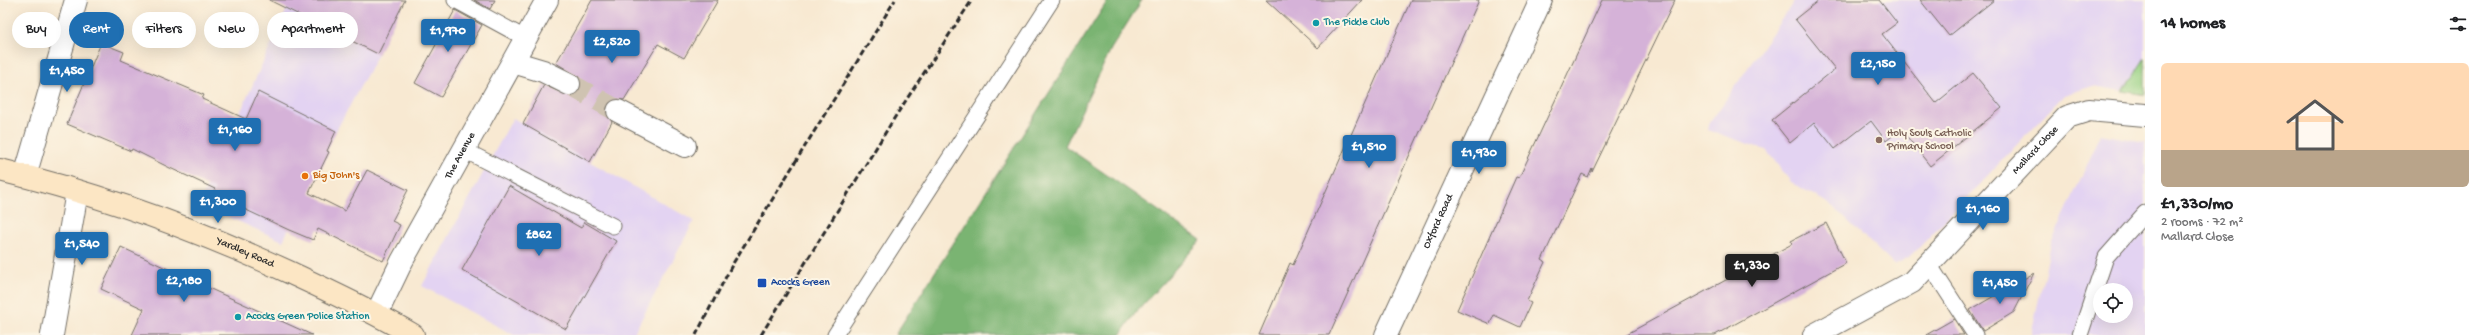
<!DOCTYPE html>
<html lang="en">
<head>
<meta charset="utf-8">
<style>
  :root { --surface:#fff; --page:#f6f6f6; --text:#202124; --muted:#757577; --line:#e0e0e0; --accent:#1f6fb2 }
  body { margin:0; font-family:"Gochi Hand",sans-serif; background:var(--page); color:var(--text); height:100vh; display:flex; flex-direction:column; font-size:15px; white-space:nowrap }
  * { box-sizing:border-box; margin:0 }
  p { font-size:13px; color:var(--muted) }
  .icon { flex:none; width:22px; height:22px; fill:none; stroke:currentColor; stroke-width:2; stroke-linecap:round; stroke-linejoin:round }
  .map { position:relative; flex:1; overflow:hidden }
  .panel { display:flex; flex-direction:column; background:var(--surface); width:340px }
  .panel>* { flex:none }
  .banner { position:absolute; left:12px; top:12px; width:380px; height:36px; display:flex; gap:8px }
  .buttons { position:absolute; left:2093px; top:283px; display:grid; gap:8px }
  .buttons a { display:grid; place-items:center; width:40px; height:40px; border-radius:50%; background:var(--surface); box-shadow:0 4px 16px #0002; font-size:20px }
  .price { position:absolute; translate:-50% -34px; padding:0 9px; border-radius:4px; background:var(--accent); color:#fff; font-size:13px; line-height:26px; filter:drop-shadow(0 1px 2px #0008) }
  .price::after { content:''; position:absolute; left:50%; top:24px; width:12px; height:9px; margin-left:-6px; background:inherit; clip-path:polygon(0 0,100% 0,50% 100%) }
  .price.selected { background:#222; color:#fff }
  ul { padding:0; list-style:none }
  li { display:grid; align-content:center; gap:8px; height:212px; padding:0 16px }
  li+li { border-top:1px solid var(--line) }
  li span { display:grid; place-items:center; height:124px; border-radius:6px; color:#555 }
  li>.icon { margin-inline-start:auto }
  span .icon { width:72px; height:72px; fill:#fffc; stroke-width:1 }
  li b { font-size:17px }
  h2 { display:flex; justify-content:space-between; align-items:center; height:48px; padding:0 16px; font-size:17px }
  .chip { padding:0 14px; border-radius:18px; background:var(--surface); box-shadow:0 4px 16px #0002; font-size:14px; line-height:36px }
  .chip.selected { background:var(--accent); color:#fff }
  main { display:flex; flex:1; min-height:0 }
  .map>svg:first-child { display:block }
  .built { fill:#e3d3f2; fill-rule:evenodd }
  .green { fill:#99d285; stroke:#627e58 }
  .forest { fill:#7ab472; stroke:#52704e }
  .building { fill:#d5b2d8 }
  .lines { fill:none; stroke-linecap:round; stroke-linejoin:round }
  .minor-tunnel { stroke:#cfc3b1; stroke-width:22; stroke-dasharray:22 11; stroke-linecap:butt }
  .service-casing { stroke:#736e65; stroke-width:17 }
  .minor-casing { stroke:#736e65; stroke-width:24 }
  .secondary-casing { stroke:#736e65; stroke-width:24 }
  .service { stroke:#fff; stroke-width:15 }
  .minor { stroke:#fff; stroke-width:22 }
  .secondary { stroke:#fce6c4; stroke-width:22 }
  .rail { stroke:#2b2b2b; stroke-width:3; stroke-dasharray:6 3; stroke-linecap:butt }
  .culture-dot { fill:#0f9aa8; stroke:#fcf5e5; stroke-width:1.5 }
  .education-dot { fill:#8d6e63; stroke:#fcf5e5; stroke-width:1.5 }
  .food-dot { fill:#e8710a; stroke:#fcf5e5; stroke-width:1.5 }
  .transit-dot { fill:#1a4fb4; stroke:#fcf5e5; stroke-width:1.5 }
  .labels { text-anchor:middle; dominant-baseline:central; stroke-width:4; stroke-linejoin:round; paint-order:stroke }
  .culture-label { font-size:11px; fill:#0d838f; stroke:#fcf5e5; text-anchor:start }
  .education-label { font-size:11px; fill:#785e54; stroke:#fcf5e5; text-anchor:start }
  .street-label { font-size:11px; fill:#2b2b2b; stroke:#fcf5e5 }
  .food-label { font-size:11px; fill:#c56008; stroke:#fcf5e5; text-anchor:start }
  .transit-label { font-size:11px; fill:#164399; stroke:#fcf5e5; text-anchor:start }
</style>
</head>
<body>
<main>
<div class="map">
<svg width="2145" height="335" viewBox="0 0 2145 335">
  <rect width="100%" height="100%" fill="#fcf5e5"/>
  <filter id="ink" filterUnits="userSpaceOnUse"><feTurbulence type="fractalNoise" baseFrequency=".025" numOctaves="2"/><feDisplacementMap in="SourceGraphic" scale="8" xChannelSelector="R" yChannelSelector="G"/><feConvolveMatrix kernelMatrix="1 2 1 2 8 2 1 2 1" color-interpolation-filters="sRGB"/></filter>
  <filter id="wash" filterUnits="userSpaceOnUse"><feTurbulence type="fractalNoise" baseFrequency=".012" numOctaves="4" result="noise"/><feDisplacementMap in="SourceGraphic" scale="16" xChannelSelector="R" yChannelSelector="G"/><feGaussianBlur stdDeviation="0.9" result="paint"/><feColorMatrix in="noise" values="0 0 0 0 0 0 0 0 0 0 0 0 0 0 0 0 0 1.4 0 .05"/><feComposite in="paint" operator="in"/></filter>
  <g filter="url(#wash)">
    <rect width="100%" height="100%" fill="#f8e9d2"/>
    <path class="built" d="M1795,0H2145V58L2123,91L2093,86L2064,95L1911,256L1894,265L1831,205L1791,182L1766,150L1708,130L1709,124Z
      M287,9L378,54L336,131L283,241L199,204Z
      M513,118L694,221L633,335H514L422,286Z
      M2101,134L2145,142V335H2031L2051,244ZM2100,290H2126V316H2100Z"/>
    <path class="green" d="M2145,58V95L2123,91Z"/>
    <path class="forest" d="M1108,0H1142L1111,49L1065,146L1201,240L1134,315L1120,335H895Z"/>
    <g id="blocks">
      <path class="building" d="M269,0H405L378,54Z
        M474,0H495L490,9Z
        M592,0H718L684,58L658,44L624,100L617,99L607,105L606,112L612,122L590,162L523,124L544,85L569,96L580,90L581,84L579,77L556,63Z
        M1266,0H1362L1318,48Z
        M1411,0H1479L1329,335H1259L1290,263L1293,265Z
        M1602,0H1675L1592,172V168L1588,177L1582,174L1542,260L1545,262L1527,301L1531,303L1520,327L1494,315L1490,324L1457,310L1516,177L1519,178Z
        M1819,0H1879L1897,23L1882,34L1936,103L1973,73L2002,108L1930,166L1901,129L1886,141L1871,121L1835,149L1814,123L1790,143L1772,120L1835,69L1795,19Z
        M1920,0H1994L1949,36Z
        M455,10L482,25L441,97L415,83Z
        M101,43L124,52L121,60L204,95L202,99L246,119L258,92L336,131L327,151L329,152L309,193L345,211L367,170L408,190L392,221L400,225L383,261L318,229L313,240L289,230L212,194L215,189L170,168L132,149L131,151L67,124Z
        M509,186L581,228L584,222L616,241L566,329L462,270Z
        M1826,223L1846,263L1715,335H1625L1792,244L1791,241Z
        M121,247L215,291L312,335H132L144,309L101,289Z
        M2034,273L2014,312L1983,331L1970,310Z
        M1954,319L1964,335H1926Z"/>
    </g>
  </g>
  <g filter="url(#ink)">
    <use href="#blocks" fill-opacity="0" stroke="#736e65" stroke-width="1"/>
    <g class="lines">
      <path class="minor-tunnel" d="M569,84L618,111"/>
      <g class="service-casing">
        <path id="service" d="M455,0L525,38
          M464,150L613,226
          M1929,264L1975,335
          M835,335L1052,0
          M2080,335L2106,257L2145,213"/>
      </g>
      <g class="minor-casing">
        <g id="minor">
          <path d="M513,62L543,71L569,84"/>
          <path d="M618,111L685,146"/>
          <path d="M25,176L76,0"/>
          <path id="s1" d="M377,313L402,261L547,0"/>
          <path d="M52,335L77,192"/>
          <path id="s2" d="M1386,335L1541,0"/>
          <path id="s3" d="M1814,335L1912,282L2067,117L2089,110L2145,115"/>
        </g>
      </g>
      <g class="secondary-casing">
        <g id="secondary">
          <path id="s4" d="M0,170C100,194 198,230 291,273C333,293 373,311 413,335"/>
        </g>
      </g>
      <use href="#service" class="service"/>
      <use href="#minor" class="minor"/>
      <use href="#secondary" class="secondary"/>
      <path class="rail" d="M696,335L732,265L895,0
        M761,335L895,117L972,0"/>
    </g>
  </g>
  <g class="culture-dot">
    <circle cx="1316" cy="23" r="4"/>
    <circle cx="238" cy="317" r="4"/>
  </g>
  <circle class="education-dot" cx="1879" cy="140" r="4"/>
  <circle class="food-dot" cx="305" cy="176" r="4"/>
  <rect class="transit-dot" x="757" y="278" width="10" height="10" rx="2"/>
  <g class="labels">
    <g class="culture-label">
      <text x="1324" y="23">The Pickle Club</text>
      <text x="246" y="317">Acocks Green Police Station</text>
    </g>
    <g class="education-label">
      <text x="1887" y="134">Holy Souls Catholic<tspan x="1887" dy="13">Primary School</tspan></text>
    </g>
    <g class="street-label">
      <text stroke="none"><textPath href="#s3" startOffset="292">Mallard Close</textPath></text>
      <text stroke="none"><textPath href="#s1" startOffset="178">The Avenue</textPath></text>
      <text stroke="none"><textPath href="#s2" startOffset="125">Oxford Road</textPath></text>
      <text stroke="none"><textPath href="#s4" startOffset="259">Yardley Road</textPath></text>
    </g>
    <g class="food-label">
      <text x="313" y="176">Big John's</text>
    </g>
    <g class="transit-label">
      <text x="771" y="283">Acocks Green</text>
    </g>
  </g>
</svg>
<div class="buttons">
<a><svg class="icon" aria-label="locate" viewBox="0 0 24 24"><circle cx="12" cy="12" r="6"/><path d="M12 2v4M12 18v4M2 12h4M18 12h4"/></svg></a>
</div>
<b class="price" style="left:448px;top:53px">£1,970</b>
<b class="price" style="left:612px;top:64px">£2,520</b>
<b class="price" style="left:1878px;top:86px">£2,150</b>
<b class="price" style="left:67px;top:93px">£1,450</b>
<b class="price" style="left:235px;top:152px">£1,160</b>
<b class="price" style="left:1369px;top:169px">£1,510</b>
<b class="price" style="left:1479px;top:175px">£1,930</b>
<b class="price" style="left:218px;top:224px">£1,300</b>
<b class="price" style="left:1983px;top:231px">£1,160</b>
<b class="price" style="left:539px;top:257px">£862</b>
<b class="price" style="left:82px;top:266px">£1,540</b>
<b class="price selected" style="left:1752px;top:288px">£1,330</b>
<b class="price" style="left:184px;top:303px">£2,180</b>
<b class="price" style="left:2000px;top:305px">£1,450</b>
<div class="banner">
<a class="chip">Buy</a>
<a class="chip selected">Rent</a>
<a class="chip">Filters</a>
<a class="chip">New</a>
<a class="chip">Apartment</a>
</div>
</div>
<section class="panel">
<h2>14 homes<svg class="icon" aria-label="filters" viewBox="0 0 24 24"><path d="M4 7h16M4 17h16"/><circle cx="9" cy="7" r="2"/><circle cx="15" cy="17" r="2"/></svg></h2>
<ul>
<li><span style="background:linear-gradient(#ffd9b3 70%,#b9a48a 0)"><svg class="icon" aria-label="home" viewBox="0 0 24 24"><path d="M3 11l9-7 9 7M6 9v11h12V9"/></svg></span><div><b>£1,330/mo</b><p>2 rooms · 72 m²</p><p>Mallard Close</p></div></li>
</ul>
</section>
</main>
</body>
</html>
